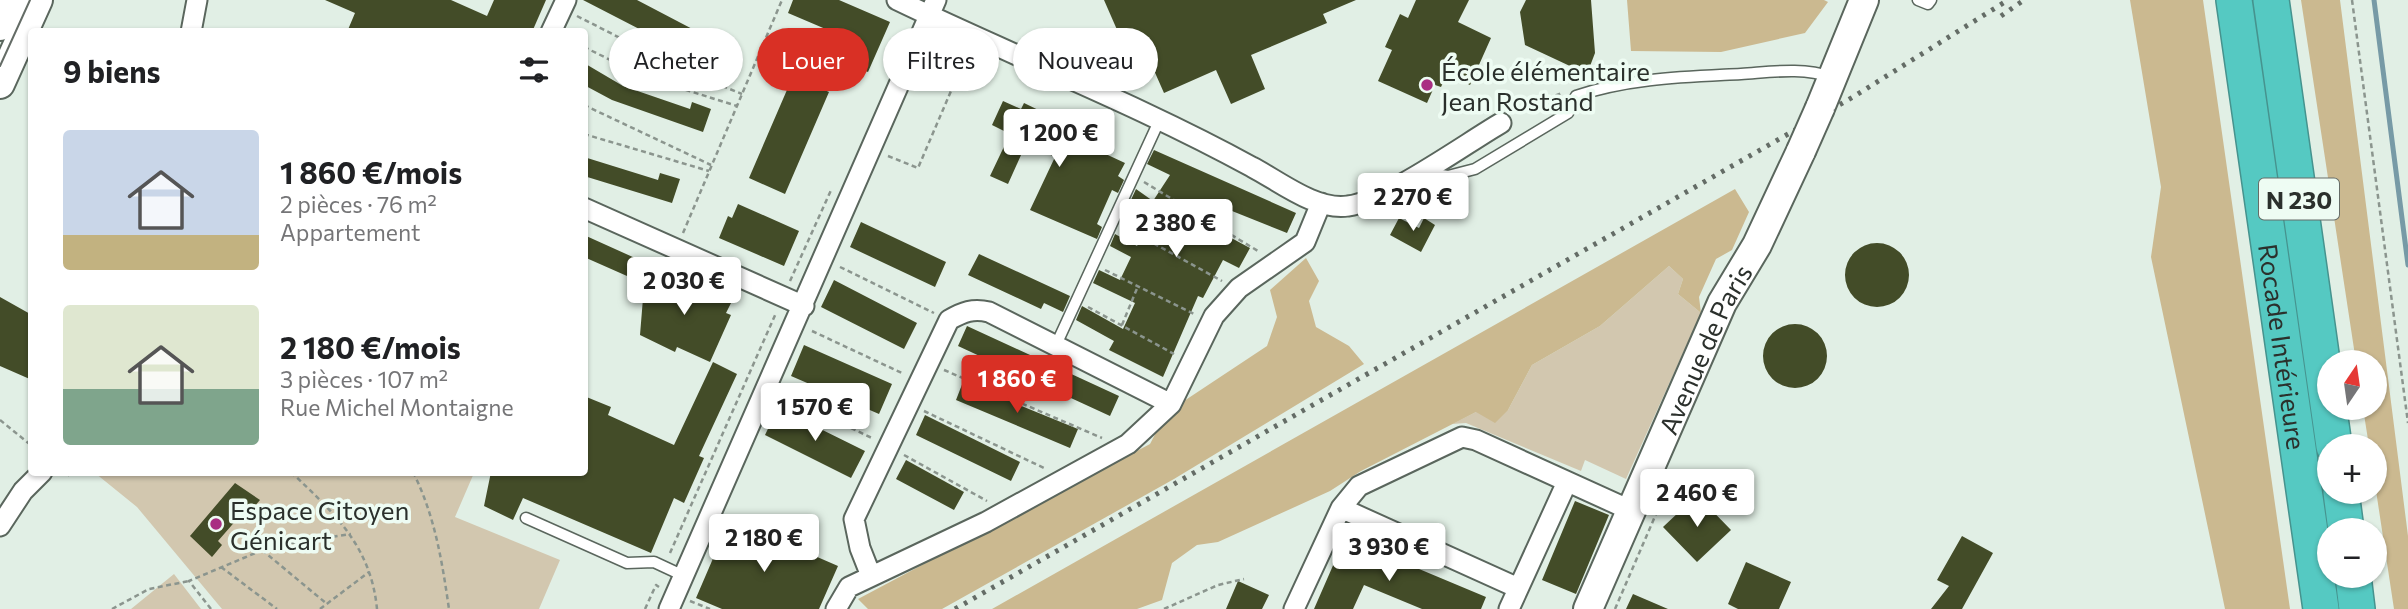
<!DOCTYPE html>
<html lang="fr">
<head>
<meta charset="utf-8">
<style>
  :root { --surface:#fff; --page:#f6f6f6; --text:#202124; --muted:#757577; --accent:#d93025 }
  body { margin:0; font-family:Commissioner,sans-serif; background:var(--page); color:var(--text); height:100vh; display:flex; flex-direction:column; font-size:26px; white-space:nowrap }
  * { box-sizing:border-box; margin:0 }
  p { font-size:23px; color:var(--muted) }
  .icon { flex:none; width:38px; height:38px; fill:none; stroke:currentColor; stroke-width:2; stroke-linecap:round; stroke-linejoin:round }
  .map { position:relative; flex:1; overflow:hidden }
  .side { position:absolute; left:28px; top:28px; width:560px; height:448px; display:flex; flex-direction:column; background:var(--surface); border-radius:7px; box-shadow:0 2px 5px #0004 }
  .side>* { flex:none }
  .banner { position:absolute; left:609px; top:28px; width:665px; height:63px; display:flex; gap:14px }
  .needle { width:46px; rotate:13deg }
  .fabs { position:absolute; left:2317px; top:350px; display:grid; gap:14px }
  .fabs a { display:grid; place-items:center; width:70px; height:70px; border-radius:50%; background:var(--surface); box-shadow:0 2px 5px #0004; font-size:35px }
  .price { position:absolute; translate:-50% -60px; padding:0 16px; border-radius:7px; background:#fff; color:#222; font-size:23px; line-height:46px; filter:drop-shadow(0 2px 4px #0008) }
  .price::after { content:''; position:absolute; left:50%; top:42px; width:21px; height:16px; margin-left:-10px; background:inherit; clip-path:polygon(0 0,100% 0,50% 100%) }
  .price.active { background:var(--accent); color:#fff }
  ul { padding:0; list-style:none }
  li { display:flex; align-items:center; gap:21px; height:175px; padding:0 35px }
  li span { display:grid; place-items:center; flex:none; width:196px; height:140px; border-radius:7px; color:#555 }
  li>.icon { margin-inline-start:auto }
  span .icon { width:84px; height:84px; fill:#fffc; stroke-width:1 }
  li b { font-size:30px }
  h2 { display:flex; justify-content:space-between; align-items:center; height:84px; padding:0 35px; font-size:30px }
  .chip { padding:0 24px; border-radius:32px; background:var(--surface); box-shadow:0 2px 5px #0004; font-size:24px; line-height:63px }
  .chip.active { background:var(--accent); color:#fff }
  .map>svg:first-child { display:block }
  .green { fill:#d2c7af }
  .forest { fill:#cbb990 }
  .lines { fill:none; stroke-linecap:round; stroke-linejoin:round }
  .stream { stroke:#779aa6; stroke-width:5 }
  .building { fill:#434c28 }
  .lane-casing { stroke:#5a665d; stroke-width:13 }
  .street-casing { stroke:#5a665d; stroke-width:23 }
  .secondary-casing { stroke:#5a665d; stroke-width:32 }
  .highway-casing { stroke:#46938e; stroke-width:38 }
  .path { stroke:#8b958e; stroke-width:2.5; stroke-dasharray:5 3.5; stroke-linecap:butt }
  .lane { stroke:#fff; stroke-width:10 }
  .street { stroke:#fff; stroke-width:19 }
  .secondary { stroke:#fff; stroke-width:28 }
  .highway { stroke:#55c9c2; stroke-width:35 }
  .tram { stroke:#646c66; stroke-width:2 }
  .rail { stroke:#646c66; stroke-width:5; stroke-dasharray:3.5 7; stroke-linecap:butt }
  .secondary-bridge-casing { stroke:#5a665d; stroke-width:32; stroke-linecap:butt }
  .secondary-bridge { stroke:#fff; stroke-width:28 }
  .poi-dot { fill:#a92e82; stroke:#eefcf3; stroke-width:2.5 }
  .labels { text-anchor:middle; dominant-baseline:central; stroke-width:7; stroke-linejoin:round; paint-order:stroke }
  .shield { fill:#eefcf3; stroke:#666d68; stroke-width:2 }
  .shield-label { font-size:24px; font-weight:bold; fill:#2b302c }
  .poi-label { font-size:26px; fill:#2b302c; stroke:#eefcf3; text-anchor:start }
  .street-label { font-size:26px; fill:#2b302c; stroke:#eefcf3 }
</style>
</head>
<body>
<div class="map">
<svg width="2408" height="609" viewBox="0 0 2408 609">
  <rect width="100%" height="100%" fill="#e1efe5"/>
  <path class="green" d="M1669,266L1683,279L1678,294L1701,313L1626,479L1585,460L1581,471L1466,423L1452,424L1476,412L1508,410L1532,365L1600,326Z
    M95,473H474L455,517L560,560L539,609H222L137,507Z
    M174,574L201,609H131Z"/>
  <path class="forest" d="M1627,0H1824L1828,2L1805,33L1721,52L1631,51Z
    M2130,0H2203L2290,609H2225L2151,257L2161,187Z
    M2301,0H2340L2408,536V609H2394L2375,484V446H2369L2363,408H2375V362H2356Z
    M1735,189L1749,212L1732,250L1716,259L1699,297L1701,313L1678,294L1683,279L1669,266L1600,326L1532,365L1508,410L1495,423L1476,412L1361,471L1330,491L1218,542L1197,545L1172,563L1162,600L1137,609H992Z
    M1306,258L1319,281L1309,301L1316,327L1349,346L1364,364L1174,479L942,609H868L858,599L1150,444L1161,423L1184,401L1267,346L1277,317L1270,290Z"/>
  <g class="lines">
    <path class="stream" d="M2374,0L2408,265"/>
  </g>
  <path class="building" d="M325,0H451L487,16L494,0H546L532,32H347L355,13Z
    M583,0H637L700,33L737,45L728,68L678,49Z
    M793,0H839L890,22L868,72L833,57L842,36L788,13Z
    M1104,0H1356L1323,14L1327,23L1251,55L1265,89L1231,104L1216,70L1164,93L1141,41L1125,48Z
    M1416,0H1469L1458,22L1491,38L1470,85L1447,74L1441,87L1435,85L1427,103L1378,81L1392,50L1385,47L1400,14L1408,18Z
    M1526,0H1591L1595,53L1587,74L1525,45L1520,12Z
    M584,63L623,86L690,109L692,102L711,109L703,132L612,100L584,85Z
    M793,76L829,92L785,194L749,178Z
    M1003,101L1021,109L1024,103L1059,120L1054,130L1125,163L1118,176L1124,180L1118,193L1112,190L1097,224L1102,227L1097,239L1030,210L1055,157L1026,144L1008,184L990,176L1010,134L992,125Z
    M1154,150L1296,213L1287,233L1232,211L1222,233L1250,248L1239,268L1223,260L1203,298L1198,296L1163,377L1109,350L1114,341L1076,320L1082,306L1123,329L1135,303L1093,283L1099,270L1120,280L1131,257L1110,246L1115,234L1137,246L1152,219L1130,202L1136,189L1153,201L1170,175L1147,164Z
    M584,157L658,180L660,173L680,179L672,203L584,176Z
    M738,204L799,231L784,266L719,238L728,216L732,218Z
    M1399,218L1419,228L1424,218L1435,225L1421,252L1390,235Z
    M861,222L946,262L935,287L850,247Z
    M584,235L635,258L627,276L584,257Z
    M1845 275a32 32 0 1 1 64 0a32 32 0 1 1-64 0Z
    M979,254L1070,296L1063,312L1044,303L1041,309L968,275Z
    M672,275L732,301L726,313L731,315L710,362L677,347L675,352L640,335L644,286L665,287Z
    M834,280L917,323L904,349L821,307Z
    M0,297L32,315V380L0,366Z
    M1763 356a32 32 0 1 1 64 0a32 32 0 1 1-64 0Z
    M967,326L1119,396L1110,416L958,346Z
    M804,345L892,384L879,414L791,376Z
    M713,362L737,374L699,456L704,458L684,503L674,498L651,553L523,498L513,520L484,506L491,472H584V396L611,407L608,415L674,445Z
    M963,382L1078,429L1070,448L956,400Z
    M778,408L865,451L851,478L765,435Z
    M925,415L1020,462L1011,481L916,435Z
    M906,460L964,492L954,510L896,479Z
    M235,483L260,500L249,513L245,510L218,541L222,545L212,557L190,536Z
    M1697,495L1731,530L1697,562L1663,527Z
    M1575,501L1609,515L1576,594L1542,580Z
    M730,519L838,566L819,609H722L696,598Z
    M1962,536L1993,553L1962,609H1931L1949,586L1937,580Z
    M1345,538L1486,597L1481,609H1422L1364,585L1353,609H1314Z
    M1746,562L1791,582L1779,609H1738L1728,604Z
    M1238,581L1269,595L1262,609H1226Z
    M1633,594L1668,609H1626Z"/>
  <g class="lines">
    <g class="lane-casing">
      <path id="lane" d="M1918,0L1928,4L1931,0
        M1427,173L1448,176L1475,169L1568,113L1576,96C1630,78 1684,77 1741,74C1772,72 1802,67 1832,77
        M1056,345L1160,119
        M526,518L627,563L654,562L684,576"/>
    </g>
    <g class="street-casing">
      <path id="street" d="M897,0C1015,57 1137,104 1252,167C1279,181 1316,211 1348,206C1386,201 1465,144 1501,123
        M191,32L197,0
        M551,32L566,0
        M584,208L804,306
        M1341,508L1518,588
        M0,526L23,491L42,472
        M871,576L860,548L854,519L949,320C963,312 973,308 989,312L1171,404
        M669,609L936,0
        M836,609L849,587L986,522L1128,444L1171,404L1214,316L1239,288L1305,242L1321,203
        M1294,609L1341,508L1359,486L1462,437L1476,440L1632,511
        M1509,609L1567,482"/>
    </g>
    <g class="secondary-casing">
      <g id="secondary">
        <path d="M0,26L11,0"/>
        <path d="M0,84L38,0"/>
        <path d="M1820,108L1864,0"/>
        <path id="s1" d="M1588,609L1722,303L1757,245L1801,151"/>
      </g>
    </g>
    <g class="highway-casing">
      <g id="highway">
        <path id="s2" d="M2234,0L2321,609"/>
        <path d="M2271,0L2334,446"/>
        <path d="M2341,492L2346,530"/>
        <path d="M2353,576L2357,609"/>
      </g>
    </g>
    <path class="path" d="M2352,0L2408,423
      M577,16L683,70L742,94
      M584,47L645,77L737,106
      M584,105L711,165
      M1516,111L1562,93
      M584,134L709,171
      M888,156L918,168L966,56L938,43
      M1144,182L1258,251
      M1124,227L1222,281
      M683,233L782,0
      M840,267L934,313
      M1105,270L1196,315
      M790,281L832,188
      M1088,307L1174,354
      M1122,325L1138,286
      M812,331L904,374
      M944,370L1102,438
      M782,395L874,439
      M924,411L1044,468
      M0,420L32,446
      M904,455L987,501
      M66,472L72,478
      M291,472C334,513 371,546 377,609
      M413,472C435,516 442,561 449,609
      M262,550L327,604
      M670,553L776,313
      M221,567L277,609
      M690,601L710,609
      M112,609L149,589L189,581
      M211,609L189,581L272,546L351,534
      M320,609L369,572
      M645,609L656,585L659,587
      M1164,609L1218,585L1244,579
      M1615,609L1672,477"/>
    <use href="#lane" class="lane"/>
    <use href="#street" class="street"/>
    <use href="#secondary" class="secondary"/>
    <use href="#highway" class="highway"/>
    <path class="tram" d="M0,66L30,0"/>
    <path class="rail" d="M2001,16L2024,0
      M955,609L1853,97L2008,0"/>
    <g class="secondary-bridge-casing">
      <path id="secondary-bridge" d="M1801,151L1820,108"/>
    </g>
    <use href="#secondary-bridge" class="secondary-bridge"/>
  </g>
  <g class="poi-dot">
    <circle cx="1427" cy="85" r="7"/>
    <circle cx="216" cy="524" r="7"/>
  </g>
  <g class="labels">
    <rect class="shield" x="2259" y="178.5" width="80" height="41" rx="5"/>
    <g class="shield-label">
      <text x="2299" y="199">N 230</text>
    </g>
    <g class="poi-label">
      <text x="1441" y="70">École élémentaire<tspan x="1441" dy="30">Jean Rostand</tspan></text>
      <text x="230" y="509">Espace Citoyen<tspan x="230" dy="30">Génicart</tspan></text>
    </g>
    <g class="street-label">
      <text stroke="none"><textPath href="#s2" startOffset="350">Rocade Intérieure</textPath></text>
      <text stroke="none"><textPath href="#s1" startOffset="285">Avenue de Paris</textPath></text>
    </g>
  </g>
</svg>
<div class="fabs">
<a><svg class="needle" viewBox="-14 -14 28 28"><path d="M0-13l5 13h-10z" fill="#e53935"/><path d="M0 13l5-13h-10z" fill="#757577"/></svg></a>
<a>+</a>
<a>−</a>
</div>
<b class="price" style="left:1059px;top:169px">1 200 €</b>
<b class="price" style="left:1413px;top:233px">2 270 €</b>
<b class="price" style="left:1176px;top:259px">2 380 €</b>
<b class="price" style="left:684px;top:317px">2 030 €</b>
<b class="price active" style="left:1017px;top:415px">1 860 €</b>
<b class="price" style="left:815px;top:443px">1 570 €</b>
<b class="price" style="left:1697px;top:529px">2 460 €</b>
<b class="price" style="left:764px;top:574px">2 180 €</b>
<b class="price" style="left:1389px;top:583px">3 930 €</b>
<div class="banner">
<a class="chip">Acheter</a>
<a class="chip active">Louer</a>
<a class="chip">Filtres</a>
<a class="chip">Nouveau</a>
</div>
<section class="side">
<h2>9 biens<svg class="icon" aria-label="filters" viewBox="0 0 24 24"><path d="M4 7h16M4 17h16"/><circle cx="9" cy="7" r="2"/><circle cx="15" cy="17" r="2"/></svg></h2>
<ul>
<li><span style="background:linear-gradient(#c9d6e8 75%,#c2b280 0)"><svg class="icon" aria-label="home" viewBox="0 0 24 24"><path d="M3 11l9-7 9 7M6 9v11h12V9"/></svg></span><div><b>1 860 €/mois</b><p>2 pièces · 76 m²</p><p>Appartement</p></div></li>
<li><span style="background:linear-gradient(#dfe7d0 60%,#7fa58c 0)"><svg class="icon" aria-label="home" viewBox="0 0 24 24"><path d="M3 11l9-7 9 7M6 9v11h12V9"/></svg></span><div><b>2 180 €/mois</b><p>3 pièces · 107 m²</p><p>Rue Michel Montaigne</p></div></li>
</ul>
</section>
</div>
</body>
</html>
